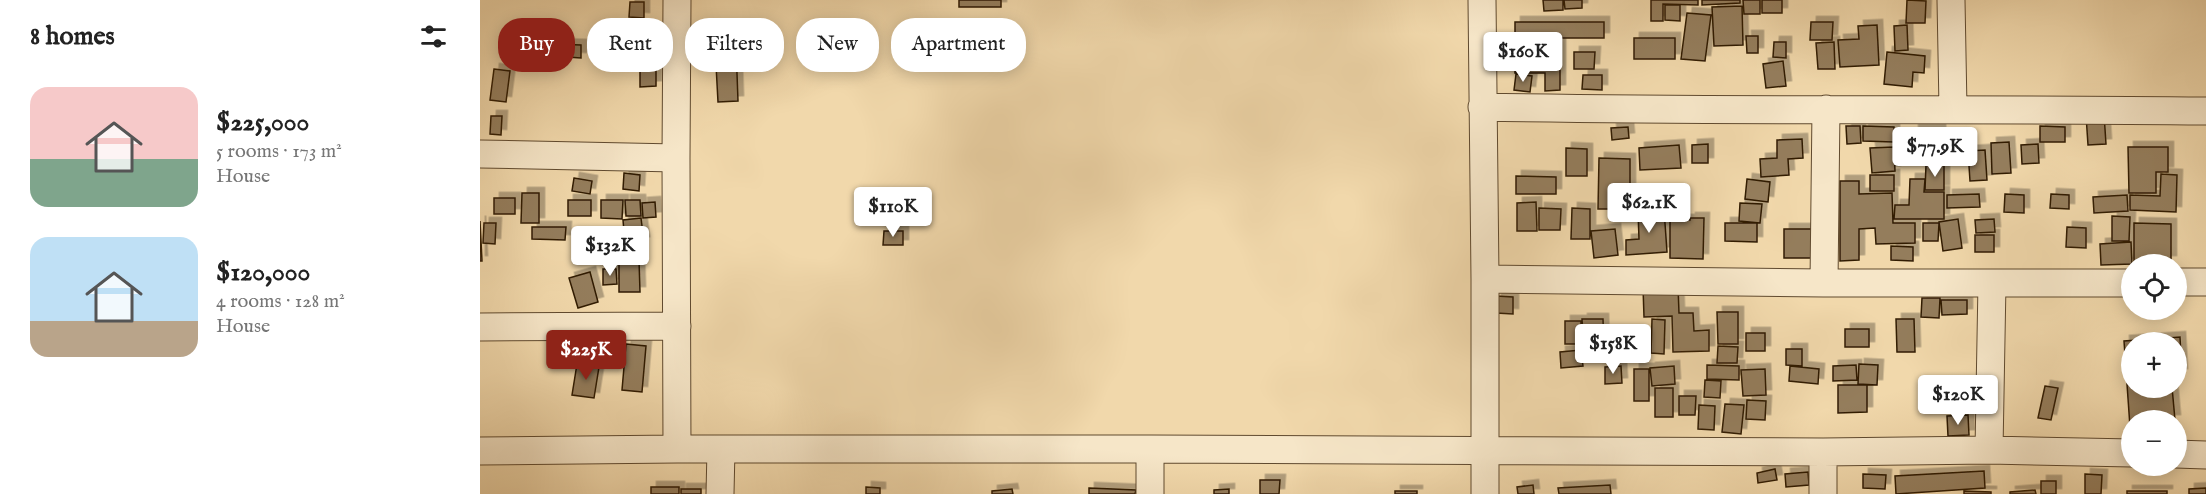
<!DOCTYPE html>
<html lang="en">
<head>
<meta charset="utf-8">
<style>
  :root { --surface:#fff; --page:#f2f2f2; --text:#222; --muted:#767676; --accent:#8f2418 }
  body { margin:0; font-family:"IM FELL English",serif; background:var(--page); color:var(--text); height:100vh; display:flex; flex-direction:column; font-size:22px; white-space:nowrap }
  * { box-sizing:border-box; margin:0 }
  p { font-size:20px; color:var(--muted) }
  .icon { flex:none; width:33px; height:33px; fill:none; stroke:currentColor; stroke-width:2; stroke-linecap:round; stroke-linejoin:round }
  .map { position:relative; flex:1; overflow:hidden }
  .panel { display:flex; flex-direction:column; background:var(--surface); width:480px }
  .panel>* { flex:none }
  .banner { position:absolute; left:18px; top:18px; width:570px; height:54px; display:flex; gap:12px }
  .buttons { position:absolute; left:1641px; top:254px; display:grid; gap:12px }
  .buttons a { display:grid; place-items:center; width:66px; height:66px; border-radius:50%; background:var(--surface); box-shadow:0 3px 15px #0003; font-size:30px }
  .price { position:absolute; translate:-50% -51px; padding:0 14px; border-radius:6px; background:#fff; color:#222; font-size:20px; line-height:39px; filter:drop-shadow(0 2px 3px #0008) }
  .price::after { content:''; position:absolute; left:50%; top:36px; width:18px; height:14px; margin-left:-9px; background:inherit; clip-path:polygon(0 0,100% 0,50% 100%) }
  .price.selected { background:var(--accent); color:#fff }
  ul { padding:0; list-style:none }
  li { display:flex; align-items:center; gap:18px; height:150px; padding:0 30px }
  li span { display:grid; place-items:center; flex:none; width:168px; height:120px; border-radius:18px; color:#555 }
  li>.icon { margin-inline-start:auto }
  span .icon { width:72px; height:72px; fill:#fffc; stroke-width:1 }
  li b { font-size:26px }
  h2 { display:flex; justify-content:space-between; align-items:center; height:72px; padding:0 30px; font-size:26px }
  .chip { padding:0 21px; border-radius:24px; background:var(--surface); box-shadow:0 3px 15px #0003; font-size:21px; line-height:54px }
  .chip.selected { background:var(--accent); color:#fff }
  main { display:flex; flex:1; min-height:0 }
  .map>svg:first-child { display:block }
  .building { fill:#947d5c; stroke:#301b06; stroke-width:1.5; filter:url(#shadow) }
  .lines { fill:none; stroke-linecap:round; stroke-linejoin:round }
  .minor-casing { stroke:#604a2f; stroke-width:29 }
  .minor { stroke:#f6e6c8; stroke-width:27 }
</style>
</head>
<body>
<main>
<section class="panel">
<h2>8 homes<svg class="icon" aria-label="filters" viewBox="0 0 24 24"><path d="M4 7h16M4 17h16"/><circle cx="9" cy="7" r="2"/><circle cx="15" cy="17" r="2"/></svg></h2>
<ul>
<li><span style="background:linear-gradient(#f6c9c9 60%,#7fa58c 0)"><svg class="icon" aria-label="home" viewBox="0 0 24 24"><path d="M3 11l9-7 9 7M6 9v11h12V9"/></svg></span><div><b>$225,000</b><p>5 rooms · 173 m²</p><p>House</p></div></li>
<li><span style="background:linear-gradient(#bfe0f5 70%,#b9a48a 0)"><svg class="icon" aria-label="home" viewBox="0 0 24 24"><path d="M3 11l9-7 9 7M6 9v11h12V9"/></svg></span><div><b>$120,000</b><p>4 rooms · 128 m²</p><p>House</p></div></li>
</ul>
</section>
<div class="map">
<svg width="1726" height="494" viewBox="0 0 1726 494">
  <defs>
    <filter id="shadow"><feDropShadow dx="5.5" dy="-5.5" stdDeviation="0" flood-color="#0004"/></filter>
  </defs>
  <rect width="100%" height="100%" fill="#f1d8ab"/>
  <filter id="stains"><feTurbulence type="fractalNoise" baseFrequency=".00333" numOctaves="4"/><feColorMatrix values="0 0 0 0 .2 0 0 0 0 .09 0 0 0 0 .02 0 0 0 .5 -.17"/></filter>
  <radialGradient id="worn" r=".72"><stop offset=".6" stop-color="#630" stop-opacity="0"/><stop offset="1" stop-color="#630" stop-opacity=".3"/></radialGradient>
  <path class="building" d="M479,0H521V7H479Z
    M1063,0H1083V10L1064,11Z
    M1084,0H1102V8L1085,9Z
    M1171,0H1218V5L1183,4V21H1171Z
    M1222,0H1260V3L1222,5Z
    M1263,0H1280V14H1264Z
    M1282,0H1302V13H1282Z
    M1427,0L1446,1L1445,23H1426Z
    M150,2H164V18L149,17Z
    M1185,5H1200V21L1185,20Z
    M1262,6L1263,45L1234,46L1232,7Z
    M1207,13L1231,15L1225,61L1201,59Z
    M1035,22H1124V38H1080V90L1065,91V73H1035Z
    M1331,22H1353L1352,40H1330Z
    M1397,25L1399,65L1360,67L1358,40L1379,39L1378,26Z
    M1427,25L1428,50L1415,51L1414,26Z
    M1266,36H1278V53H1267Z
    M1154,38H1195V59H1154Z
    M1294,42H1306V58L1293,57Z
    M1354,42L1355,69H1338L1336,43Z
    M73,44L101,45V58L72,56Z
    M235,46H256L258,101L238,102Z
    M1094,52H1115L1114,69H1094Z
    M1407,52L1445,56L1444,73L1433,72L1432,87L1404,84Z
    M158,55H177L176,65H158Z
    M1303,61L1306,86L1286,88L1283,64Z
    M176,67V86L160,87V68Z
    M14,69L30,71L26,102L10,100Z
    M1036,74L1052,76L1050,92L1034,90Z
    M1103,75H1122V90L1102,89Z
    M1624,114L1626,144L1608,145L1606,115Z
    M11,116H22L21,135L10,134Z
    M1366,126H1380L1381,143L1367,144Z
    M1383,126L1414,127V142L1383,141Z
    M1560,126L1585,127V142H1560Z
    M1148,127L1149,138L1132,140L1131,128Z
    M1433,128H1460L1461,158L1434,159Z
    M1322,139L1323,158L1308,159L1309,175L1281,177L1280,159L1297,158V140Z
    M1529,142L1531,173L1512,174L1511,143Z
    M1228,144V163H1212V145Z
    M1558,144L1559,163L1542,164L1541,145Z
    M1199,145L1201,168L1160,170L1159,148Z
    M1414,147L1415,171L1392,173L1390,148Z
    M1648,147H1688V172H1676V193H1649Z
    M1086,148L1107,149V176H1086Z
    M1505,150L1507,180L1490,181L1488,151Z
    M1119,158L1150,159V190H1136V209H1118Z
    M1446,165H1464V190H1445Z
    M144,173L160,175L159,191L143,189Z
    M1681,174L1697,175L1696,212L1650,210V195L1680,196Z
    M1390,175H1414V191H1390Z
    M1036,176L1076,177V194H1036Z
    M94,178L112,181L110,194L92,191Z
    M1267,179L1290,182L1288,202L1265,199Z
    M1430,179H1445L1444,192H1464V219H1414L1415,205H1429Z
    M1360,181H1379V194L1412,193L1413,223H1435V243L1396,244L1395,228L1379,229V260L1360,261Z
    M42,193H59V223H41Z
    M1499,194L1500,207L1467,208V195Z
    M1525,194L1544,195V213L1524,212Z
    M1571,194L1589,195V209L1570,208Z
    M1647,195L1648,211L1614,213L1613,197Z
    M14,198H35V214H14Z
    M88,200H111V216H88Z
    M121,200H143L142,219L121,218Z
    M145,200H160L161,216H146Z
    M175,202L176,217L163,218L162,203Z
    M1056,202L1057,231H1037V203Z
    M1260,203L1282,204L1280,223L1259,221Z
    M1059,208L1081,209L1080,230H1059Z
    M1092,208L1110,209V239H1091Z
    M1184,209L1187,252L1146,255V240L1159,239L1158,211Z
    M1632,216L1650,217L1649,241H1632Z
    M161,218L164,242L145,244L143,220Z
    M1210,218H1224L1223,259L1190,258V220H1210Z
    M1478,219L1482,248L1463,251L1459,222Z
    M1514,219L1515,232L1496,233L1495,220Z
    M0,221L2,261H0Z
    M4,223H16L15,244L3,243Z
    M1245,223H1277V242L1245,241Z
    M1443,223H1459L1458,241H1443Z
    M1654,223L1691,224V261H1654Z
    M52,227H86L85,240L52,239Z
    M1587,227L1606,228V248L1586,247Z
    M1135,229L1138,255L1114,258L1111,231Z
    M1304,229H1333V258H1304Z
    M404,231H423V245H403Z
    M1495,235H1514V252H1495Z
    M1651,242L1652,264L1621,265L1620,244Z
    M1411,246L1433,247V261L1411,260Z
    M139,260H159L160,292H139Z
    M123,269H136L137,284L123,285Z
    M110,272L118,302L98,308L89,278Z
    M1198,286L1199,313H1213L1214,331L1229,330V351L1193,352L1192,316L1164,317L1163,287Z
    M1016,296L1033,297V314L1016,313Z
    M1442,298H1460L1459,318L1441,317Z
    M1461,300H1487V314L1462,315Z
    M1237,312H1258V344H1238Z
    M1102,319H1123L1124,350H1104Z
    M1172,319L1185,320L1184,354L1171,353Z
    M1416,319H1434L1435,352H1417Z
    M1085,321H1101V344H1085Z
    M1365,329H1389V347H1365Z
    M1266,333H1285V351H1266Z
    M1700,337L1702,374H1696V342H1652V387H1692L1695,420H1652L1650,427L1644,341Z
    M146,344L166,346L162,392L142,390Z
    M1238,346L1258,347L1257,363H1237Z
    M1306,349H1322V366L1306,365Z
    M1101,350L1103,366L1081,368L1080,352Z
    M97,364L119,367L114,398L92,395Z
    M1379,364L1398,365L1397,385L1378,384Z
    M1227,365L1259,366V380L1227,379Z
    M1376,365L1377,380L1353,381V366Z
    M1141,366L1142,383L1125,384V367Z
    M1194,366L1195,384L1172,386L1170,368Z
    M1310,366L1339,369L1338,384L1309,381Z
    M1154,369H1169V401H1154Z
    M1285,369L1286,395L1263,396L1261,370Z
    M1225,380L1241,381L1240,398L1224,397Z
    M1358,385H1387V412L1358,413Z
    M1565,386L1578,388L1571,420L1558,418Z
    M1175,388H1193V417H1175Z
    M1199,396H1216L1215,415H1199Z
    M1267,400L1286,401L1285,420L1266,419Z
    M1245,404L1264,405L1261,434L1242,432Z
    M1219,405L1235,406L1234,430L1218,429Z
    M1488,415L1489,435L1468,436L1467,416Z
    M1295,469L1297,480L1278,483L1277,473Z
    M1504,471L1505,488L1416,494L1415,476Z
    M1328,472L1329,485L1306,487L1305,474Z
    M1383,474L1406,475L1405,489L1383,488Z
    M1605,474L1622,475L1621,494H1605Z
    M780,480H800L799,494H780Z
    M1561,481H1576V494H1561Z
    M1053,485L1054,494H1038L1037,487Z
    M1130,485L1131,494H1079L1078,488Z
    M171,487H199V494H171Z
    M386,487L400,488V494H386Z
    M609,488L656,490L655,494H609Z
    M1726,488V494H1709V489Z
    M201,489H221V494H201Z
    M532,489L533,494H512V491Z
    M749,489V494H734V490Z
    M1555,490L1556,494H1530V492Z
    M915,491H937V494H915Z
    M1484,491L1511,492V494H1484Z
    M1647,491H1687V494H1647Z"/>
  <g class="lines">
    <g class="minor-casing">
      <path id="minor" d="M1002,0L1005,279V494
        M1471,0L1473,108
        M1002,107C1244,112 1485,108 1726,111
        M0,154L196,158
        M1005,279L1344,283H1652
        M1696,282H1726
        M1344,283L1346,109
        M0,327L197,326
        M197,449L196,158L197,0
        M670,449V494
        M1509,450L1512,283
        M0,451L197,449H670L1343,452L1509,450L1652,453
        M1696,454L1726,455
        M240,494L241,449
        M1343,494V452"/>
    </g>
    <use href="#minor" class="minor"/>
  </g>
  <rect width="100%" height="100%" filter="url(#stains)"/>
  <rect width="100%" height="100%" fill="url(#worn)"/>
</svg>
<div class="buttons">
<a><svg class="icon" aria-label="locate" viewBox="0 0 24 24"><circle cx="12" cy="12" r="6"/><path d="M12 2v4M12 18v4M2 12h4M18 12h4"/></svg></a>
<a>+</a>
<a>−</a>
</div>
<b class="price" style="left:1043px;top:83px">$160K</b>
<b class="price" style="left:1455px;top:178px">$77.9K</b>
<b class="price" style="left:1169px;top:234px">$62.1K</b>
<b class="price" style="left:413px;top:238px">$110K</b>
<b class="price" style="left:130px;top:277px">$132K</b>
<b class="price" style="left:1133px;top:375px">$158K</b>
<b class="price selected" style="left:106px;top:381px">$225K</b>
<b class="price" style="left:1478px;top:426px">$120K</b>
<div class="banner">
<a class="chip selected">Buy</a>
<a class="chip">Rent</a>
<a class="chip">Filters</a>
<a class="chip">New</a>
<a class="chip">Apartment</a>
</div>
</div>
</main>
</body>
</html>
